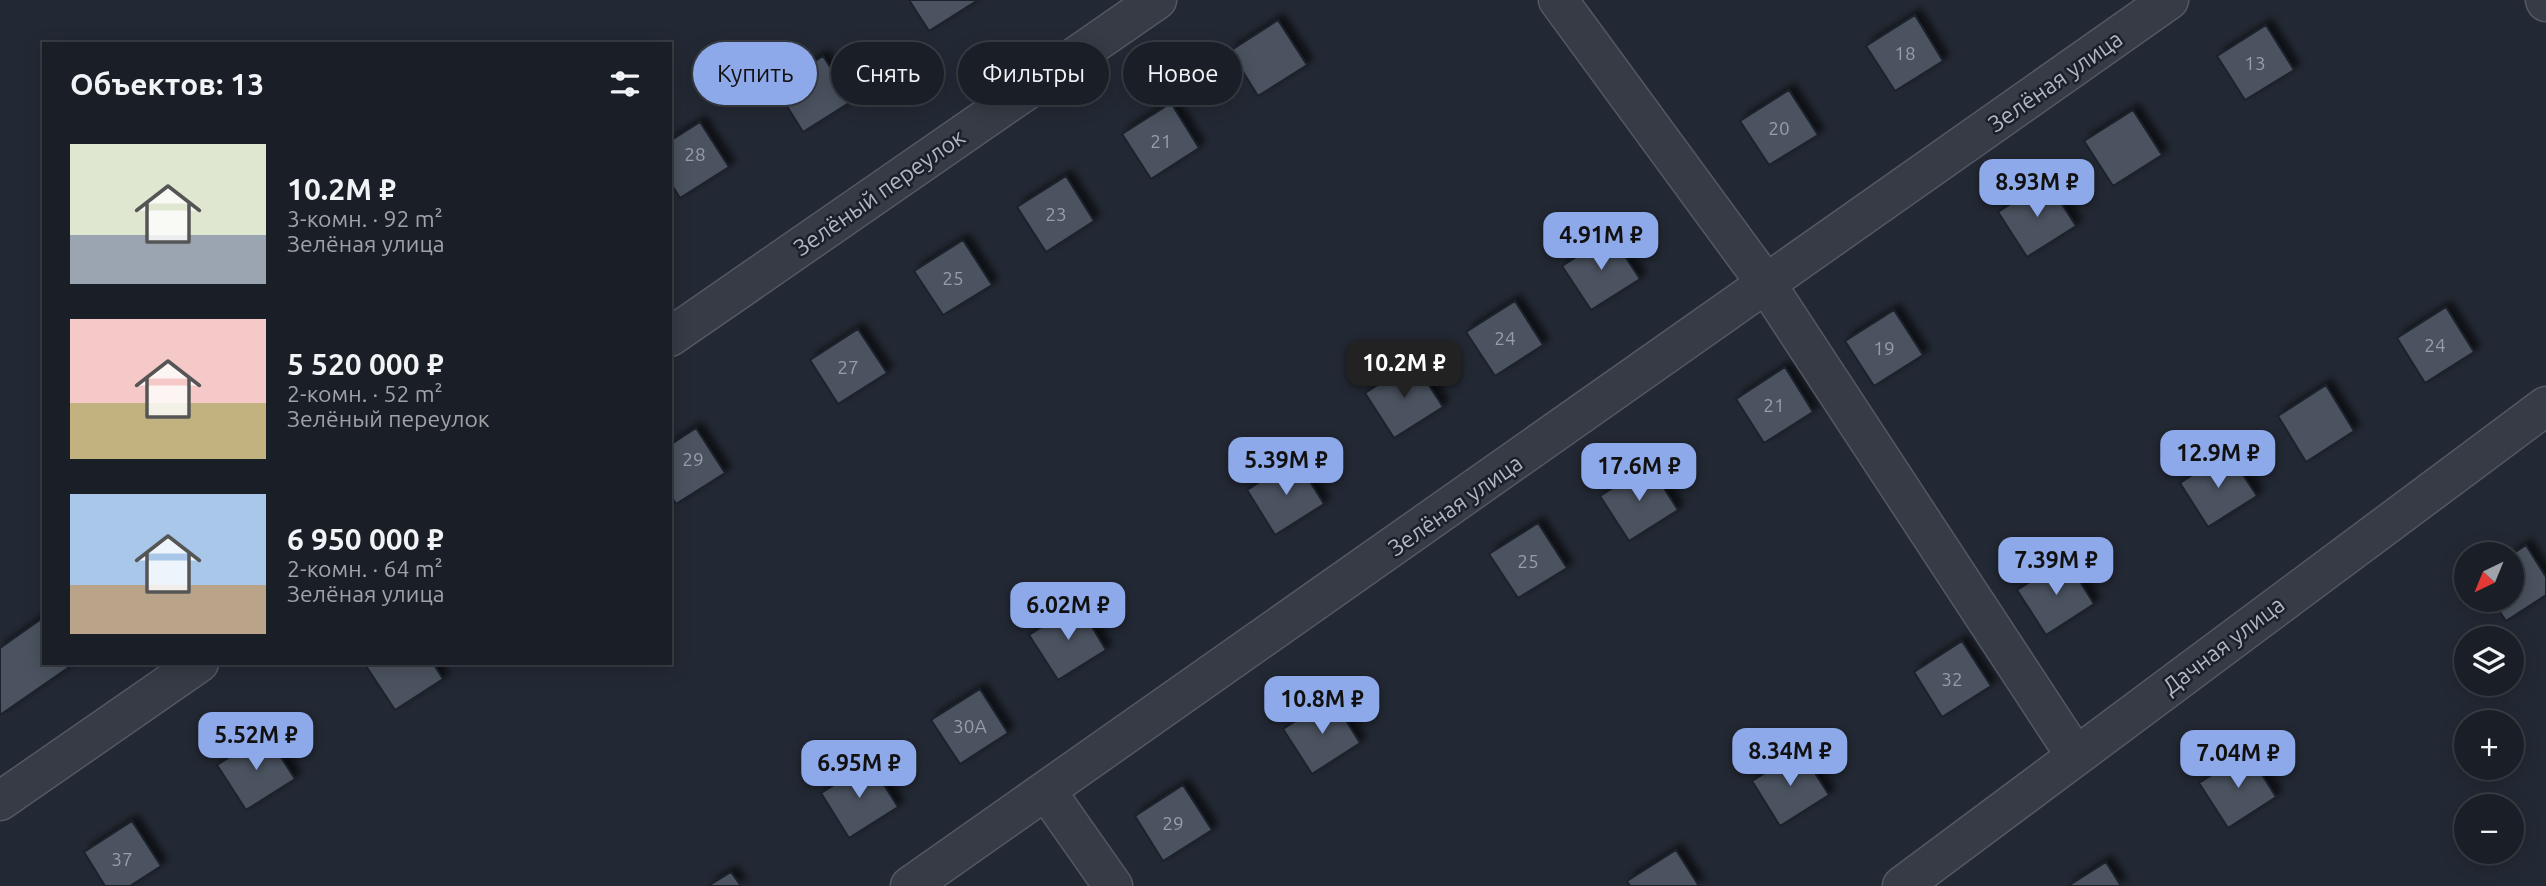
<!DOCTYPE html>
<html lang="ru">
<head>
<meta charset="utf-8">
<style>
  :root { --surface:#1a1f27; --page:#272c33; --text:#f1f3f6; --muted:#9fa2a7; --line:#383d44; --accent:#8ea9e9 }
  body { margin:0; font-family:Ubuntu,sans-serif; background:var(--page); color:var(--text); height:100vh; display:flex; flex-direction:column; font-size:26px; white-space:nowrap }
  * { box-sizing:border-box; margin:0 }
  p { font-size:23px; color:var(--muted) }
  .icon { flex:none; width:38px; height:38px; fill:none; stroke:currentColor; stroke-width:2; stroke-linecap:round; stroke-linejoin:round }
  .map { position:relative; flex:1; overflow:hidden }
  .sheet { position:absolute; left:42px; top:42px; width:630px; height:623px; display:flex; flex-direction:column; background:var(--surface); border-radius:0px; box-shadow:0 4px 18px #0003,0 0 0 2px var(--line) }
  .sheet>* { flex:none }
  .hud { position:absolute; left:693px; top:42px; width:665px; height:63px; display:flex; gap:14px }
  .needle { width:46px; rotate:223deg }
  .tools { position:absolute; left:2454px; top:542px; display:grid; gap:14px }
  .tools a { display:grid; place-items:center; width:70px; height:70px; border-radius:50%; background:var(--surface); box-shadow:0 4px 18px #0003,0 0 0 2px var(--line); font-size:35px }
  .price { position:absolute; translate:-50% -60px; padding:0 16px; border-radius:14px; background:var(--accent); color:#111; font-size:23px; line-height:46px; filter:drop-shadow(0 2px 4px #0008) }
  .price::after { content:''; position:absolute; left:50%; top:42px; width:21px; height:16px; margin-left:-10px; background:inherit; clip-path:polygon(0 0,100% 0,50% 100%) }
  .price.active { background:#222; color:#fff }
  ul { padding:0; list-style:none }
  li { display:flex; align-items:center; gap:21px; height:175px; padding:0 28px }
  li span { display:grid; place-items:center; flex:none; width:196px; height:140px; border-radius:0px; color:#555 }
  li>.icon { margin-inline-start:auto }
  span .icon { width:84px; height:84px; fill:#fffc; stroke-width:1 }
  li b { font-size:30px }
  h2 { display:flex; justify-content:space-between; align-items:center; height:84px; padding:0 28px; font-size:30px }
  .chip { padding:0 24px; border-radius:32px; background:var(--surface); box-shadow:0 4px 18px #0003,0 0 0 2px var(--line); font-size:24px; line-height:63px }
  .chip.active { background:var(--accent); color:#111 }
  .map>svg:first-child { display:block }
  .building { fill:#4b5360; stroke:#1d222c; stroke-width:2; filter:url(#shadow) }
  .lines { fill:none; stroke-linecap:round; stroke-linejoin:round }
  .minor-casing { stroke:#535963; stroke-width:41 }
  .minor { stroke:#363b45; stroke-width:38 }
  .labels { text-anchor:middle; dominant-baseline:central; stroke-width:5; stroke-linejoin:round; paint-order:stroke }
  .number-label { font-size:19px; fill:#979daa }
  .street-label { font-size:23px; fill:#b0b6c2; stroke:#1b202a }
</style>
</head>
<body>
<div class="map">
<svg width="2546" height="886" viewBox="0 0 2546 886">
  <defs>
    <filter id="shadow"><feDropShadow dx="6" dy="-6" stdDeviation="3.5" flood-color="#0009"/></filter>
  </defs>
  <rect width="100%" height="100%" fill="#232934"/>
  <path class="building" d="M909,0H978L929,31Z
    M1915,15L1943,61L1895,91L1866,46Z
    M1278,20L1307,65L1258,96L1230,51Z
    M2266,25L2294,70L2245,100L2217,56Z
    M823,56L852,101L803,132L775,87Z
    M1789,90L1818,135L1769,165L1740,121Z
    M1171,103L1199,148L1151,179L1122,134Z
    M2133,110L2162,155L2113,186L2084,141Z
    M700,122L729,167L680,198L670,182V141Z
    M1066,176L1094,221L1046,252L1017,207Z
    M2047,181L2076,226L2027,257L1998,212Z
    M1611,235L1640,279L1591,310L1562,266Z
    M963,240L992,285L943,315L914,271Z
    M1515,301L1543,345L1495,376L1466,332Z
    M2446,307L2474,352L2425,383L2397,338Z
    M1894,310L1923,355L1874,386L1845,341Z
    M858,329L887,373L838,404L810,360Z
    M1414,362L1443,407L1394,438L1365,393Z
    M1785,367L1813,412L1764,443L1736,399Z
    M2326,385L2354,431L2306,462L2278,416Z
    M696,428L725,473L676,504L670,494V445Z
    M2228,452L2257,496L2208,527L2180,483Z
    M1296,459L1324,504L1275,535L1247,490Z
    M1649,465L1678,510L1629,541L1600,496Z
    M1538,523L1567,568L1518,598L1489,554Z
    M2526,545L2546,577V595L2506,621L2492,600H2511V555Z
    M2066,559L2094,604L2046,635L2017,590Z
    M1078,604L1106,650L1058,680L1029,635Z
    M44,617V663H75L0,715V648Z
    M1962,641L1991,686L1942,717L1914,672Z
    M370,663H433L443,679L395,710L366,666Z
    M980,689L1008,733L960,764L931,720Z
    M1332,698L1360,743L1312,774L1283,729Z
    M266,734L295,779L246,810L217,765Z
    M1801,751L1829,795L1780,826L1752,781Z
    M2248,752L2276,797L2228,828L2199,783Z
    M870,763L898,807L849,838L821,793Z
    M1183,785L1212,830L1163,861L1135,816Z
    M132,821L161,866L130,886H105L84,852Z
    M1676,850L1699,886H1630L1627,881Z
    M2106,862L2121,886H2068Z
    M731,872L741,886H708Z"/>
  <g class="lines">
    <g class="minor-casing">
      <path id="minor" d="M1558,0L1767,285L2075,755
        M2545,0L2546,2
        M670,337L1157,0
        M1047,792L1113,886
        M0,801L199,663
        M910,886L2169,0
        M1902,886L2546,406"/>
    </g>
    <use href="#minor" class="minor"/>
  </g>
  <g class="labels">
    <g class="number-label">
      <text x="1905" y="53">18</text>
      <text x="2255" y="63">13</text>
      <text x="1779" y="128">20</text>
      <text x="1161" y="141">21</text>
      <text x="695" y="154">28</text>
      <text x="1056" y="214">23</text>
      <text x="953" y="278">25</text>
      <text x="1505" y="338">24</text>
      <text x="2435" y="345">24</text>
      <text x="1884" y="348">19</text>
      <text x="848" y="367">27</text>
      <text x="1774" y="405">21</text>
      <text x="693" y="459">29</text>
      <text x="1528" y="561">25</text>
      <text x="1952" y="679">32</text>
      <text x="970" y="726">30А</text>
      <text x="1173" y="823">29</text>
      <text x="122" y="859">37</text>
    </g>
    <g class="street-label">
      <text transform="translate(2055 81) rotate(-35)">Зелёная улица</text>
      <text transform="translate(879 192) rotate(-35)">Зелёный переулок</text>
      <text transform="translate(1455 505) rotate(-35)">Зелёная улица</text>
      <text transform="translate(2223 645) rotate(-37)">Дачная улица</text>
    </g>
  </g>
</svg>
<div class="tools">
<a><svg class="needle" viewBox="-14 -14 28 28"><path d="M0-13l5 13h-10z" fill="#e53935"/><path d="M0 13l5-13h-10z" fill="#9fa2a7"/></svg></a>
<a><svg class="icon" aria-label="layers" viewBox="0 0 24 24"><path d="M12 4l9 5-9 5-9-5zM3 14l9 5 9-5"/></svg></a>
<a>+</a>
<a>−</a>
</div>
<b class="price" style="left:2037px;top:219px">8.93M ₽</b>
<b class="price" style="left:1601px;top:272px">4.91M ₽</b>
<b class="price active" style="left:1404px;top:400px">10.2M ₽</b>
<b class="price" style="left:2218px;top:490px">12.9M ₽</b>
<b class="price" style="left:1286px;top:497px">5.39M ₽</b>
<b class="price" style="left:1639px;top:503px">17.6M ₽</b>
<b class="price" style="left:2056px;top:597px">7.39M ₽</b>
<b class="price" style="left:1068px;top:642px">6.02M ₽</b>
<b class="price" style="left:1322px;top:736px">10.8M ₽</b>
<b class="price" style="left:256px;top:772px">5.52M ₽</b>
<b class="price" style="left:1790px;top:788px">8.34M ₽</b>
<b class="price" style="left:2238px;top:790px">7.04M ₽</b>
<b class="price" style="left:859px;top:800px">6.95M ₽</b>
<div class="hud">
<a class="chip active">Купить</a>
<a class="chip">Снять</a>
<a class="chip">Фильтры</a>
<a class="chip">Новое</a>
</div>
<section class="sheet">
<h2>Объектов: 13<svg class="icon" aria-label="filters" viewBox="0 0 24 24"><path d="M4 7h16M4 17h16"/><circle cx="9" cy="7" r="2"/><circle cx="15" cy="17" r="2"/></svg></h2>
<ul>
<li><span style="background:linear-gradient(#dfe7d0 65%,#9aa5b1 0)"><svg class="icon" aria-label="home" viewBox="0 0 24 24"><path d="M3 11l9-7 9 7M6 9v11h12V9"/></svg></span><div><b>10.2M ₽</b><p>3-комн. · 92 m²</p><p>Зелёная улица</p></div></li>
<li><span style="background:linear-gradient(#f6c9c9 60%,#c2b280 0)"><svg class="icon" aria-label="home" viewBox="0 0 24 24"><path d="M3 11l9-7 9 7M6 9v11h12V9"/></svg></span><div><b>5 520 000 ₽</b><p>2-комн. · 52 m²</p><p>Зелёный переулок</p></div></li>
<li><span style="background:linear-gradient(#a9c7e8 65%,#b9a48a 0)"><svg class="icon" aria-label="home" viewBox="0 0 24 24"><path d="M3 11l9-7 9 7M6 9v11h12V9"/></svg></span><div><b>6 950 000 ₽</b><p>2-комн. · 64 m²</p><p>Зелёная улица</p></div></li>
</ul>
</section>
</div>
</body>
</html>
